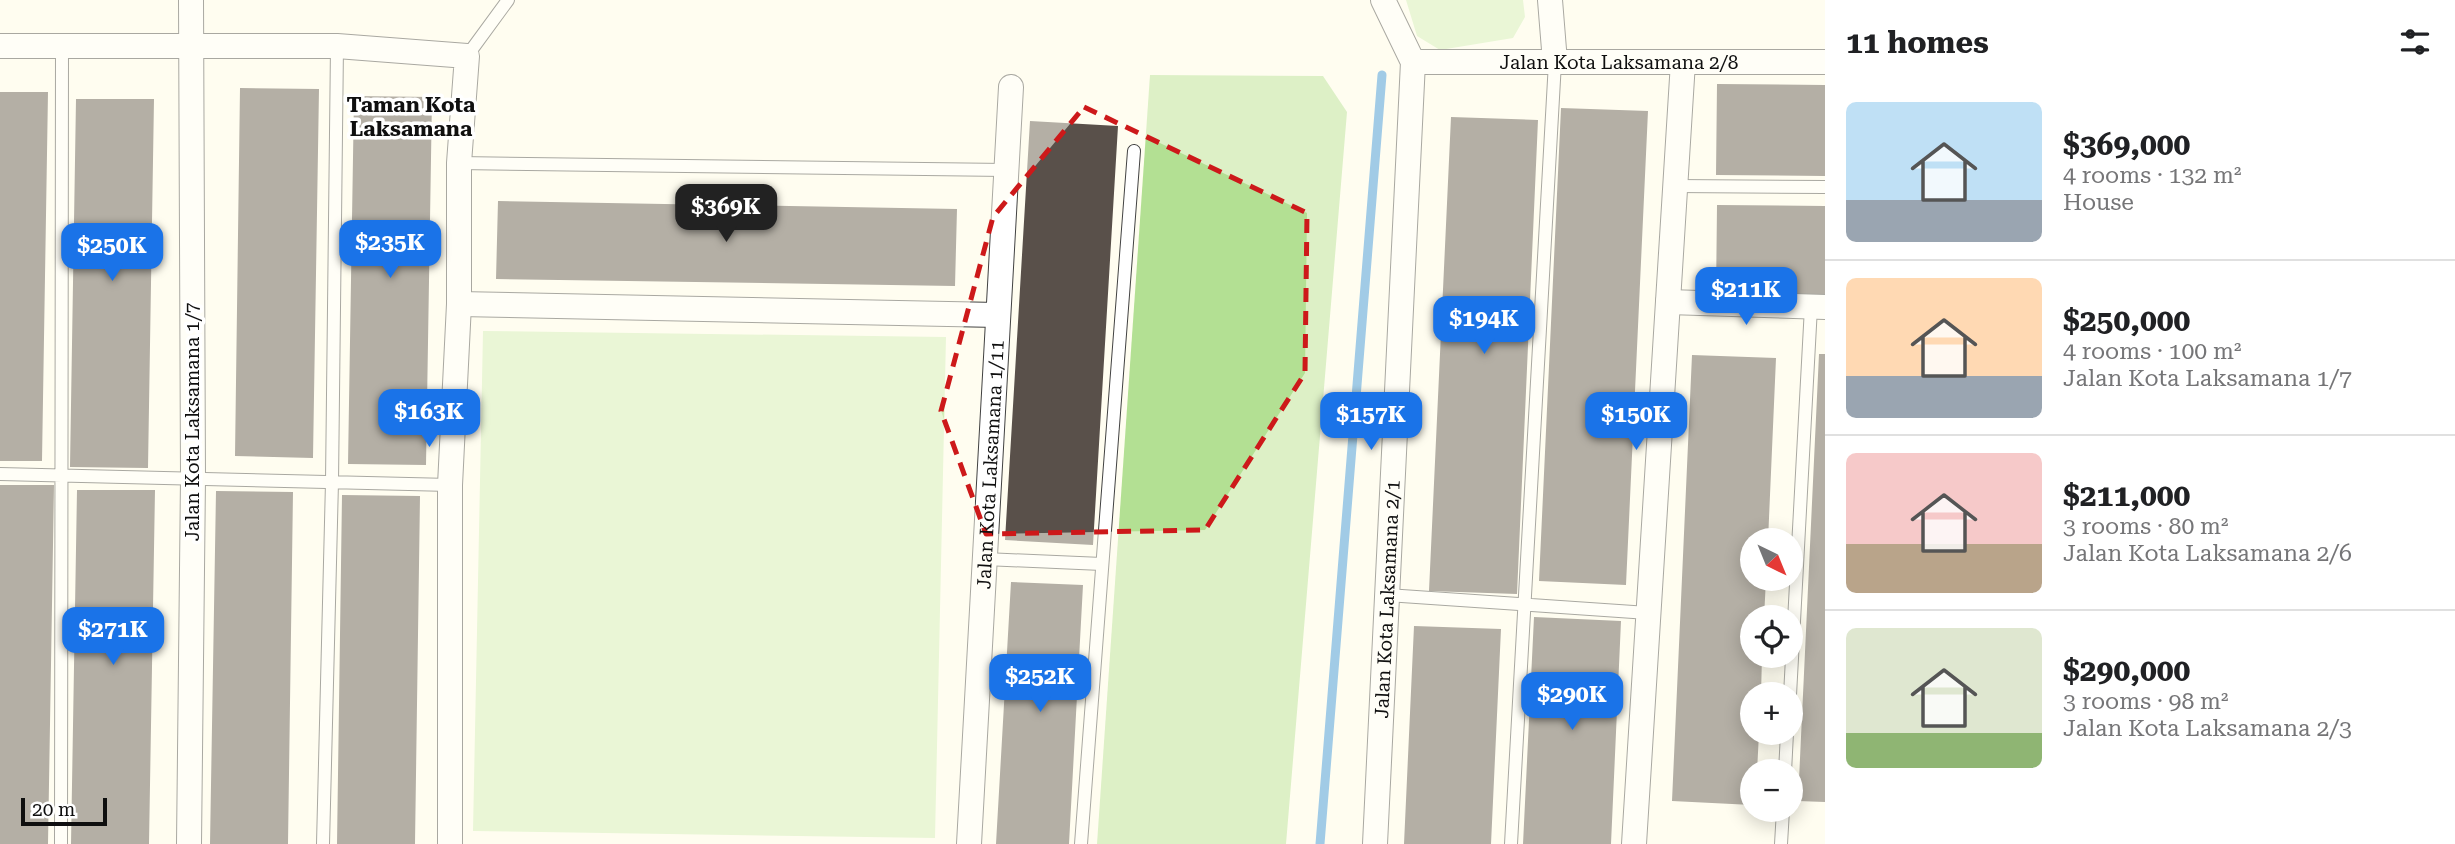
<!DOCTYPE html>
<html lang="en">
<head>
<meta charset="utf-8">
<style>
  :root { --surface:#fff; --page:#f6f6f6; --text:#202124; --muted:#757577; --line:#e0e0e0; --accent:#1a73e8 }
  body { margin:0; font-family:"Roboto Serif",serif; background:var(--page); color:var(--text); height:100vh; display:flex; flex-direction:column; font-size:26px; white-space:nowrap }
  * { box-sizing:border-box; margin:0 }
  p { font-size:23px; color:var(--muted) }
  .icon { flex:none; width:38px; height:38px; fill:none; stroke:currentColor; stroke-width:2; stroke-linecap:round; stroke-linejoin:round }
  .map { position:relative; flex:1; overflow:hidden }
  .details { display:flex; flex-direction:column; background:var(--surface); width:630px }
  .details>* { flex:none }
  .needle { width:46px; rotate:137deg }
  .fabs { position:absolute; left:1740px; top:528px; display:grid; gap:14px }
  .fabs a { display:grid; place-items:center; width:63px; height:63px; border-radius:50%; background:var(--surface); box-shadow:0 4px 18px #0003; font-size:35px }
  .scale { position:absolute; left:21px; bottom:18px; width:86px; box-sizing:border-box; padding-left:7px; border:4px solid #0f0f0f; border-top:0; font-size:19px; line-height:24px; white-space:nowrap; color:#0f0f0f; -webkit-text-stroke:5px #fff; paint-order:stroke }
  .price { position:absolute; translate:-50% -60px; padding:0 16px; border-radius:14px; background:var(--accent); color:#fff; font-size:23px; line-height:46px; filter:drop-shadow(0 2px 4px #0008) }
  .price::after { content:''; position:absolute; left:50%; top:42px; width:21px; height:16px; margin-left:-10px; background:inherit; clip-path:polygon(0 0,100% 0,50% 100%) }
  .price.current { background:#222; color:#fff }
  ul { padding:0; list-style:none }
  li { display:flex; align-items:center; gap:21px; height:175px; padding:0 21px }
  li+li { border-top:2px solid var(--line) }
  li span { display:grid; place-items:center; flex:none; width:196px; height:140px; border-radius:10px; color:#555 }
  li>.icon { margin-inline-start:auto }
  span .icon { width:84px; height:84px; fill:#fffc; stroke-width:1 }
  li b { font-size:30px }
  h2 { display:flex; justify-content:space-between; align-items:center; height:84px; padding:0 21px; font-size:30px }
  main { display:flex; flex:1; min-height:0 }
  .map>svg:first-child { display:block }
  .green { fill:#d0eeb6 }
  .forest { fill:#b3e093 }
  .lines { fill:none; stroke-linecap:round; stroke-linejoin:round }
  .stream { stroke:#2f8fda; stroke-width:9 }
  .building { fill:#59504a }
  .service-casing { stroke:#424242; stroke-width:14 }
  .minor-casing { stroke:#424242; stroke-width:26 }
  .service { stroke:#fff; stroke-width:12 }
  .minor { stroke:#fff; stroke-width:24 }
  .marked { fill:none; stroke:#cd191a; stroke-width:5; stroke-dasharray:14 9; stroke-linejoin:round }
  .labels { text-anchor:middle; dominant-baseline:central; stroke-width:7; stroke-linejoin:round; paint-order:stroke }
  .street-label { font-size:19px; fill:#0f0f0f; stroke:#fff }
  .neighbourhood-label { font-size:21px; font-weight:bold; fill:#0f0f0f; stroke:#fff }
</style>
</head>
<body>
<main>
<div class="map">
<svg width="1825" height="844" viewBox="0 0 1825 844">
  <rect width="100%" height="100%" fill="#fffdf0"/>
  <path class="green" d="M1406,0H1523L1525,17L1513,38L1440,50L1417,36Z
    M483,331L946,337L935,838L473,831Z"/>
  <path class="forest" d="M1150,75L1323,76L1347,112L1286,844H1097Z"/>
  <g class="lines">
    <path class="stream" d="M1320,844L1382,75"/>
  </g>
  <path class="building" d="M1717,84L1825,85V176L1716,175Z
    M240,88L319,89L313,458L235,456Z
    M0,92H48L42,461H0Z
    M354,96L432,97L426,465L348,464Z
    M76,99H154L148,468L70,467Z
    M1561,108L1648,111L1626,585L1539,581Z
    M1451,117L1538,120L1517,594L1429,591Z
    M1030,121L1118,126L1093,545L1005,540Z
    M498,201L957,209L955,286L496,279Z
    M1717,205L1825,206V296H1716Z
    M1819,354H1825V802L1798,801Z
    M1692,355L1776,358L1768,541H1752V579H1766L1764,618H1752V656H1762L1761,695H1752V733H1759L1757,772H1752V805L1672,801Z
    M0,485H54L48,844H0Z
    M77,490H155L149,844H71Z
    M216,491L293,492L288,844H210Z
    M342,495L420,496L415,844H337Z
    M1011,582L1083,585L1069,844H996Z
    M1534,617L1621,621L1611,844H1523Z
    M1414,626L1501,629L1491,844H1404Z"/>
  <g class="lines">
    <g class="service-casing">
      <path id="service" d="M467,56L508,0
        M459,163L1006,170
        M1675,186L1825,187
        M0,474L450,485
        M985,559L1102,564
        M1387,595L1648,613
        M1790,695L1811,307
        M1785,772L1787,733
        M61,844L62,46
        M323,844L332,482L337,46
        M1081,844L1134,151
        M1511,844L1555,62
        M1781,844L1783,810"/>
    </g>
    <g class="minor-casing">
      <g id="minor">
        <path d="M1550,0L1555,62"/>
        <path d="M0,46H337L467,56L459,163V304L450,485V844"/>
        <path id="s1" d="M1413,62H1825"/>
        <path d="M1668,302L1825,307"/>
        <path d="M459,304L998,315"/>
        <path d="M189,844L193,478L191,0"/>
        <path id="s2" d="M969,844L1011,87"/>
        <path id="s3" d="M1375,844L1413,62L1383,0"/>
        <path d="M1634,844L1683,62"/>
      </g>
    </g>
    <use href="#service" class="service"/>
    <use href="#minor" class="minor"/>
  </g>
  <path d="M0 0H1825V844H0ZM1084,107L1307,213L1305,373L1205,530L986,534L941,411L993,217Z" fill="#fffdf0" fill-opacity=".55" fill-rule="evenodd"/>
  <path class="marked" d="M1084,107L1307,213L1305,373L1205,530L986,534L941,411L993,217Z"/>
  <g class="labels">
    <g class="street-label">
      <text stroke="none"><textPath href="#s1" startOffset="206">Jalan Kota Laksamana 2/8</textPath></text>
      <text transform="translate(192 422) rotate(-90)">Jalan Kota Laksamana 1/7</text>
      <text stroke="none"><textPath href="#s2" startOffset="380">Jalan Kota Laksamana 1/11</textPath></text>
      <text stroke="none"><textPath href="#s3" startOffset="245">Jalan Kota Laksamana 2/1</textPath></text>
    </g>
    <g class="neighbourhood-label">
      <text x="411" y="105">Taman Kota<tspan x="411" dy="24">Laksamana</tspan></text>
    </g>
  </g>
</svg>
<div class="fabs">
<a><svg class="needle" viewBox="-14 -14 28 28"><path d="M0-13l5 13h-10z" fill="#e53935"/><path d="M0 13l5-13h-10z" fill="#757577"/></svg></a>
<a><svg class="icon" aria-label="locate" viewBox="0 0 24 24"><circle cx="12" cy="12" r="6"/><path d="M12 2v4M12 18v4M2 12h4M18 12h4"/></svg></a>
<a>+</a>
<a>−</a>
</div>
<div class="scale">20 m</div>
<b class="price current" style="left:726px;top:244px">$369K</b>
<b class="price" style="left:390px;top:280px">$235K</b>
<b class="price" style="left:112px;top:283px">$250K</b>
<b class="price" style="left:1746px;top:327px">$211K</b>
<b class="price" style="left:1484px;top:356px">$194K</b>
<b class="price" style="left:429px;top:449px">$163K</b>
<b class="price" style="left:1371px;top:452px">$157K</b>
<b class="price" style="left:1636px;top:452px">$150K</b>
<b class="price" style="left:113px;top:667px">$271K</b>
<b class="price" style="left:1040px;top:714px">$252K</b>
<b class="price" style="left:1572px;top:732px">$290K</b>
</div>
<section class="details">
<h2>11 homes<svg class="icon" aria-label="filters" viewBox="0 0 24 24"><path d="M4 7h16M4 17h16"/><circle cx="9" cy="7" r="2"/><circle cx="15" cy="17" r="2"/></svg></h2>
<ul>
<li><span style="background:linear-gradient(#bfe0f5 70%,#9aa5b1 0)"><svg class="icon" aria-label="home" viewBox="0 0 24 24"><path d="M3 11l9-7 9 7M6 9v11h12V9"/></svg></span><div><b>$369,000</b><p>4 rooms · 132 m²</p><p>House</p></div></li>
<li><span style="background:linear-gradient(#ffd9b3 70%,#9aa5b1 0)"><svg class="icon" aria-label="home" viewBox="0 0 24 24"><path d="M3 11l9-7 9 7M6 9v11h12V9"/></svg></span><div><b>$250,000</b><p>4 rooms · 100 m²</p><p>Jalan Kota Laksamana 1/7</p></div></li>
<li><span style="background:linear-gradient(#f6c9c9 65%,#b9a48a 0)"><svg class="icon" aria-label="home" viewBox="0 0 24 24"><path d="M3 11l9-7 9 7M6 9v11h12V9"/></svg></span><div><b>$211,000</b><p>3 rooms · 80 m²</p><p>Jalan Kota Laksamana 2/6</p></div></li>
<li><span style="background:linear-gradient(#dfe7d0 75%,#8fb573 0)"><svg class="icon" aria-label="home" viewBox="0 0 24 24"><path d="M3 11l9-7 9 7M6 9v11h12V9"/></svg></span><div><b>$290,000</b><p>3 rooms · 98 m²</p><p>Jalan Kota Laksamana 2/3</p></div></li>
</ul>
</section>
</main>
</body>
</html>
